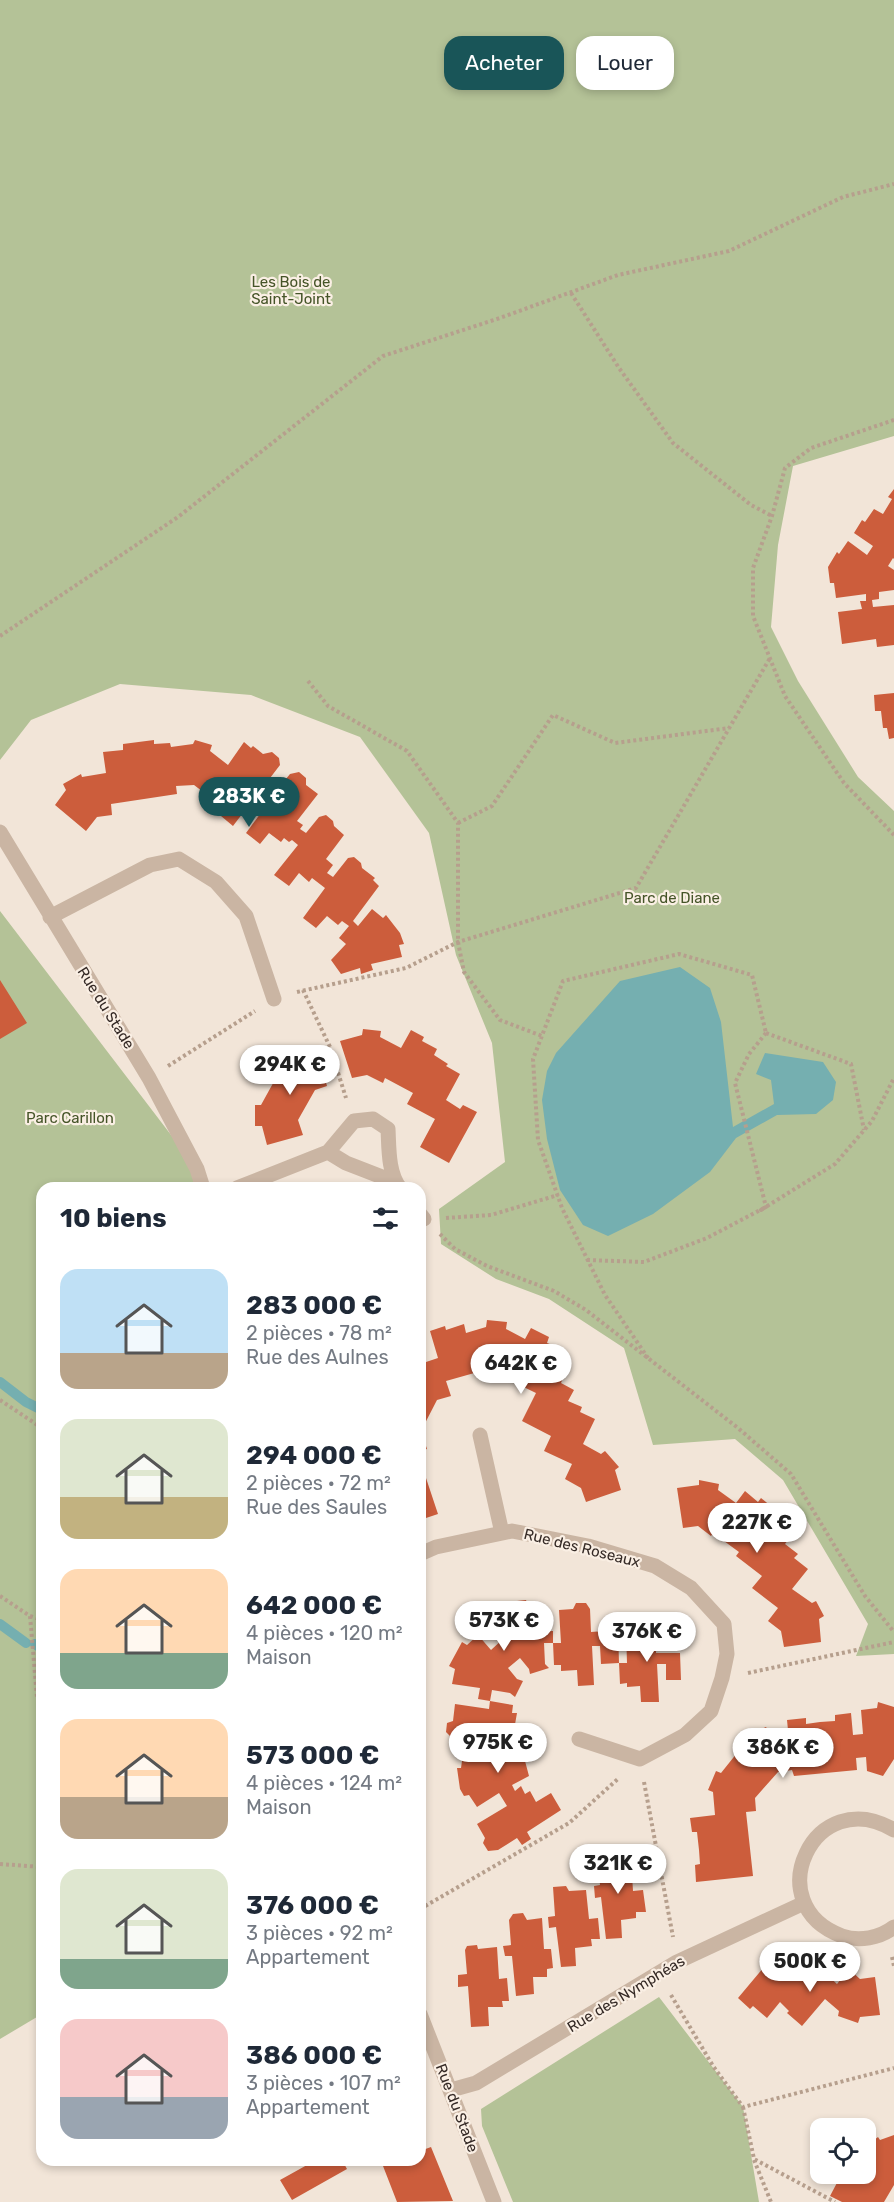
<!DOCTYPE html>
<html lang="fr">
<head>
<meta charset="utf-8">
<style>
  :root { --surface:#fff; --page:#f2f2f3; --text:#1f2937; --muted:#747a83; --accent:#195558 }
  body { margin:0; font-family:Rubik,sans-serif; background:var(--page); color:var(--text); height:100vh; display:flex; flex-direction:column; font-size:22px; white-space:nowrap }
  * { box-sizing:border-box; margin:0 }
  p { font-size:20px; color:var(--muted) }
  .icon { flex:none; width:33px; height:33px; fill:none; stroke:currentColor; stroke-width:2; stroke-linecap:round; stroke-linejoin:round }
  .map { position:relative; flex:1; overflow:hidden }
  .drawer { position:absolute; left:36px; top:1182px; width:390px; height:984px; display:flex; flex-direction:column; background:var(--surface); border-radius:18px; box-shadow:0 3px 9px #0003 }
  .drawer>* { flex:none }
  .banner { position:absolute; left:444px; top:36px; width:360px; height:54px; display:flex; gap:12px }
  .tools { position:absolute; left:810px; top:2118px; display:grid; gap:12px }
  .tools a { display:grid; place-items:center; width:66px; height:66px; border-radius:12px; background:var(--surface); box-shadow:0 3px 9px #0003; font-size:30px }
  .price { position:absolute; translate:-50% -51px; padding:0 14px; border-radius:21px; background:#fff; color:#222; font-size:20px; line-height:39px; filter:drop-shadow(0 2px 3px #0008) }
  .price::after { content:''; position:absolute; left:50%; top:36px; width:18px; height:14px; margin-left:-9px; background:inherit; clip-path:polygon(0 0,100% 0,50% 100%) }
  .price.on { background:var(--accent); color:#fff }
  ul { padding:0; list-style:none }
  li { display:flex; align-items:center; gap:18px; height:150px; padding:0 24px }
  li span { display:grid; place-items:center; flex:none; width:168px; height:120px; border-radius:18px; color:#555 }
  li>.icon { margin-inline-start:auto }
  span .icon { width:72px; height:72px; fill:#fffc; stroke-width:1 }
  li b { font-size:26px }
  h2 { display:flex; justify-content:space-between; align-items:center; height:72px; padding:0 24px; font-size:26px }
  .pill { padding:0 21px; border-radius:18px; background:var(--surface); box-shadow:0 3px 9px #0003; font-size:21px; line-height:54px }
  .pill.on { background:var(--accent); color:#fff }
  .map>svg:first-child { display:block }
  .green { fill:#b4c297 }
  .water { fill:#75afb0 }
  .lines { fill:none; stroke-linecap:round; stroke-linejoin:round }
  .stream { stroke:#75afb0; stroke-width:10 }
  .building { fill:#cc5d3c }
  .path { stroke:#b69f8d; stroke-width:4; stroke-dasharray:3 3; stroke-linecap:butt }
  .street { stroke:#cab5a3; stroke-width:15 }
  .labels { text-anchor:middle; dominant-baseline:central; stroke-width:4.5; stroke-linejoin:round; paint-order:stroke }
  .park-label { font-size:15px; fill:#455428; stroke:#faefe4 }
  .street-label { font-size:15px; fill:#352a26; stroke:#faefe4 }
</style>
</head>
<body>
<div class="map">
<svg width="894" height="2202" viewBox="0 0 894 2202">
  <rect width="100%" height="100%" fill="#f2e5d8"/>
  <path class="green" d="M0,0H894V436L793,466L778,545L771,627L798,681L858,777L894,811V1654L856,1656L868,1624L783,1480L735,1439L653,1445L624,1348L549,1299L496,1279L441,1244L439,1209L505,1162L492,1043L456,955L429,833L360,737L251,695L120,684L31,720L0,760Z
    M0,911L197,1169L203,1188H42V2014L0,2039Z
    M659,1997L743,2107L759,2202H513L482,2126L481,2109Z"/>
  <path class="water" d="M680,967L710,988L721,1022L733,1127L774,1104L771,1080L756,1074L765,1053L823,1062L836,1082L833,1100L816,1114L777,1115L736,1138L710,1172L653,1214L608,1236L583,1225L560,1190L547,1139L542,1100L547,1071L556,1053L620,981Z"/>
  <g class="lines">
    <path class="stream" d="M0,1382L26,1402L42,1410
      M0,1624L26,1643
      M35,1644L42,1649"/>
  </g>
  <path class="building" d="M894,489V559L893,558L888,566L894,570V590L879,592V599L872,600L873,607L894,605V645L877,647L876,639L842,644L838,612L862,609L860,601H866V594L836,598L834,583H830L828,567L837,552L839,554L848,541L867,555L873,546L854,533L862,520L865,522L874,509L883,514L892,499L888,497Z
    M894,693V738L889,739L887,728H883L881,711H875L874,695Z
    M154,740V744L170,743L171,747L193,744L195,740L212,745L210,751L228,765L244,742L251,748L253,746L263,754L272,752L279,758L280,765L267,782L277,790L290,774L299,772L306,778V785L318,794L297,821L303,825L300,829L306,833L319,817L326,815L333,821L334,826L344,835L326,859L333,865L327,873L333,877L348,858L354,857L361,863L362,868L375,878L373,880L379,886L353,921L358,926L372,909L383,918L386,915L400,933L404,944L399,945L402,957L371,964L373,970L361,974L360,968L341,974L331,960L346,944L339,938L349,926L342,921L338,925L327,916L316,928L303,918L325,888L312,878L309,882L299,873L289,886L274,875L298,845L292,840L289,842L284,838L281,842L269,833L260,844L246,833L269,802L258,793L233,826L221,816L232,802L220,791L223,788L215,782L206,794L194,785L176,786L177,794L111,804L112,815L97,817L86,831L55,805L66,790L63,784L81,774L82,777L106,773L103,752L123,750V744Z
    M0,980L27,1023L0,1039Z
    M363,1029L381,1031L380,1037L401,1048L411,1030L424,1037L422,1041L437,1049L434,1055L448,1064L446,1066L460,1074L446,1100L460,1109L463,1105L477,1112L449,1163L420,1147L435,1119L407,1104L413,1093L385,1078L383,1083L367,1075L352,1078L340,1041L362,1035Z
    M316,1049L327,1086L315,1090L298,1120L303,1135L267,1145L262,1126H255V1105H261L282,1067L278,1061L295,1050L298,1055Z
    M487,1320L507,1322L506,1329L525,1339L531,1328L549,1337L547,1343L558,1347L546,1371L563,1378L561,1383L574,1390L568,1401L582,1407L580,1412L595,1419L583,1444L601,1454L605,1451L619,1467L615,1470L621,1490L586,1502L581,1488L565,1479L572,1464L544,1451L551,1436L522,1421L536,1393L505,1378L507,1375L492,1368L446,1381L451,1396L437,1400L421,1431L427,1449L420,1451V1364L438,1358L430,1331L445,1326L446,1330L464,1324L466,1333L486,1327Z
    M420,1460L438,1514L420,1520Z
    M699,1480L719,1484L718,1490L736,1503L745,1491L758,1502L761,1498L772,1507L769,1512L792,1535L785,1544L798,1554L794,1558L808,1569L792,1589L812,1603L816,1601L824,1616L819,1619L821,1642L784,1647L781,1631L768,1621L778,1608L752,1588L762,1576L736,1556L739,1552L713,1533L711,1536L698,1526L683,1528L677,1488L699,1485Z
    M526,1600L528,1605H542L544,1631H553V1643H544L545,1664L549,1668L530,1674L529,1669L520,1658L508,1668L517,1679L523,1681L515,1697L510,1693L492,1690L490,1701L478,1699L480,1688L452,1684L455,1669L449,1666L462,1642L467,1645L478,1635L491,1650L503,1639L491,1624L499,1616L498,1612L505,1606L517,1601Z
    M576,1603H586L590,1609L591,1632L618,1630L619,1663L601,1664L600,1646H592L594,1685L578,1686L577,1670L561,1671V1665H554L553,1643H561L559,1610L573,1609Z
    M643,1624H653L656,1630V1653H680L681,1680H666V1664H657L659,1702H641L640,1686L627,1687V1683L620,1684L619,1663H627L626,1630H640Z
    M490,1701L513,1705L512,1713H517L514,1730L530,1732L528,1748L488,1742L487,1749L509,1752L507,1759L525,1761L529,1776L512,1785L515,1791L521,1786L525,1794L530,1791L536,1802L551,1793L561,1810L527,1832L531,1839L522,1845L517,1838L498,1850L488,1851L483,1843L485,1838L477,1824L507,1806L499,1793L477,1807L469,1795L464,1796L460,1789L457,1768H461L463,1754L485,1757L487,1749L474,1747L476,1740L450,1736L446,1732L447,1723L453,1721L455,1704L489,1709Z
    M878,1702L894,1707V1759L883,1776L867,1771L866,1757L856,1758L857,1770L794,1776L792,1770L778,1772L755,1798L756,1811L746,1812L753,1876L696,1882L695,1865L700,1864L699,1850L697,1832H692L690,1818L715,1815L713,1792L708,1790L716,1771L721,1773L749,1738L747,1735L766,1727L769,1732L788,1730L787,1720L806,1718V1724L820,1722L835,1721V1715L851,1713L853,1735L863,1734L861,1710L877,1708Z
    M611,1857L612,1861L631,1859L633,1891L643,1890L646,1912H636V1918L621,1920L622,1938L606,1939L601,1897L595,1898L594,1886L600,1885L597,1859Z
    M566,1886L569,1891L586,1890L589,1919L598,1918L600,1939H591L592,1946L575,1948L576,1966L561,1967L556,1927L549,1928L548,1917L555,1916L553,1887Z
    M523,1913L527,1920L542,1918L544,1949H551L553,1968L547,1969V1977H533L534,1994L516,1996L512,1956H505L503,1946L511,1945L509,1920L513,1914Z
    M477,1945L478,1949L497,1947L499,1979L507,1978L509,2001H502L503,2007H488L489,2026L471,2027L468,1986L458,1987V1975L467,1974L465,1950L467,1946Z
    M775,1954L800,1977L813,1962L837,1984L849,1969L860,1979L875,1977L880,2015L860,2017L858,2023L838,2016L839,2011L825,1999L802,2026L787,2013L789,2011L780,2002L767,2018L753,2006L750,2009L738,1998Z
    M894,2135V2185L884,2202H842L830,2196L839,2179L834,2177L836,2174H866V2146L878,2137L880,2140Z
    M431,2147L453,2201L397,2202L383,2166L397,2160H420V2151Z
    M316,2160H342L347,2169L292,2200L280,2180Z"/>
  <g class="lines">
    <path class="path" d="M571,293L619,368L673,443L751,505L772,516
      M894,420L811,448L785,468L772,516L753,568V616L785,696L844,783L894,835
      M0,636L178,517L383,356L500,318L618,275L729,251L843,197L894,184
      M308,681L328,706L407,751L458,823V942L464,972L500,1020L542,1036
      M458,823L492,806L553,715L615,743L729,728
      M303,990L330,1047L346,1098
      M297,992L406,968L458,942L636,888L770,658
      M766,1033L749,1054L735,1083L766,1207
      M766,1033L851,1064L864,1130
      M168,1066L255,1011
      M446,1218L491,1215L558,1195
      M440,1234L455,1249L487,1266L554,1291L586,1310L738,1428L791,1474L865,1596L894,1632
      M587,1260L644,1262L707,1238L764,1208L761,1210L766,1207L764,1208L835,1164L872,1121L894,1078
      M648,1358L605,1295L562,1208L538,1140L533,1059L563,981L679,954L752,975L766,1033
      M0,1400L42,1428
      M0,1596L30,1616L42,1620
      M30,1616L37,1697L42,1698
      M748,1673L894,1642
      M644,1782L673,1937
      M0,1864L42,1867
      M420,1909L569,1823L619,1778
      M892,1957L894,1966
      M671,1995L713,2066L743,2107L894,2068
      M743,2107L754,2159L835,2202
      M754,2160L771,2202"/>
    <path class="street" d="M0,832L149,1078L197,1169L203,1188
      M50,917L150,865L179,859L216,882L246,916L274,999
      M328,1152L346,1163L395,1182
      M237,1188L328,1152L354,1121L373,1119L388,1129C389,1148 388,1173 400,1188
      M420,1214L424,1219
      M480,1435L502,1533
      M420,1554L436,1547L512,1531L588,1546L655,1566L691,1588L724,1624L727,1654L722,1678L711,1711L685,1735L640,1759L579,1739
      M894,1830C814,1782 757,1905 842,1936C859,1942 880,1938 894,1927
      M420,2014L494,2202
      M451,2090L476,2083L677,1962L804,1903"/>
  </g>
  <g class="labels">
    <g class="park-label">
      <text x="291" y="282">Les Bois de<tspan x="291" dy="17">Saint-Joint</tspan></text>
      <text x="672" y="898">Parc de Diane</text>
      <text x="70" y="1118">Parc Carillon</text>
    </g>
    <g class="street-label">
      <text transform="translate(106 1008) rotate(58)">Rue du Stade</text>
      <text transform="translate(582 1548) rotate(14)">Rue des Roseaux</text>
      <text transform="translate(626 1994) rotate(-31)">Rue des Nymphéas</text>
      <text transform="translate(457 2108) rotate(69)">Rue du Stade</text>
    </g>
  </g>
</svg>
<div class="tools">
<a><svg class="icon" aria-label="locate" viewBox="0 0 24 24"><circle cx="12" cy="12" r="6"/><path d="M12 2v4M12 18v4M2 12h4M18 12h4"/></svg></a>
</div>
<b class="price on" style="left:249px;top:828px">283K €</b>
<b class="price" style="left:290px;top:1096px">294K €</b>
<b class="price" style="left:521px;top:1395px">642K €</b>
<b class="price" style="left:757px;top:1554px">227K €</b>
<b class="price" style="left:504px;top:1652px">573K €</b>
<b class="price" style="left:647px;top:1663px">376K €</b>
<b class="price" style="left:498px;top:1774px">975K €</b>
<b class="price" style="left:783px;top:1779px">386K €</b>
<b class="price" style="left:618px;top:1895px">321K €</b>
<b class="price" style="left:810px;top:1993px">500K €</b>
<div class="banner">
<a class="pill on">Acheter</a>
<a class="pill">Louer</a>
</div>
<section class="drawer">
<h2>10 biens<svg class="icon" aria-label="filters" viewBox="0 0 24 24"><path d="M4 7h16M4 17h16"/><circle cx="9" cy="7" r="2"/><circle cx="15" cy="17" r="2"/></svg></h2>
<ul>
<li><span style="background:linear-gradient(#bfe0f5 70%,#b9a48a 0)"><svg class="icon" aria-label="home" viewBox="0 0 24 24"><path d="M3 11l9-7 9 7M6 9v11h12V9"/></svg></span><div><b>283 000 €</b><p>2 pièces · 78 m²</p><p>Rue des Aulnes</p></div></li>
<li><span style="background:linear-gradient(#dfe7d0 65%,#c2b280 0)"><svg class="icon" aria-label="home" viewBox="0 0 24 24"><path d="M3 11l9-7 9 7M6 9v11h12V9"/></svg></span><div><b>294 000 €</b><p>2 pièces · 72 m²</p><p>Rue des Saules</p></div></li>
<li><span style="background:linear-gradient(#ffd9b3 70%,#7fa58c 0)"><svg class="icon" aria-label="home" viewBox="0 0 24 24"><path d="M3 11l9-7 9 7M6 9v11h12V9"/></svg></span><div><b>642 000 €</b><p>4 pièces · 120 m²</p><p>Maison</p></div></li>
<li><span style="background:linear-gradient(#ffd9b3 65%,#b9a48a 0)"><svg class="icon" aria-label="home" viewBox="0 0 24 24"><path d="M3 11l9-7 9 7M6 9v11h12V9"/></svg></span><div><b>573 000 €</b><p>4 pièces · 124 m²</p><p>Maison</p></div></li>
<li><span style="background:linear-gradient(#dfe7d0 75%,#7fa58c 0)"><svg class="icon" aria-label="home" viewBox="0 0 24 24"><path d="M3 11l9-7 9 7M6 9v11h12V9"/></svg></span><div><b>376 000 €</b><p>3 pièces · 92 m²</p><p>Appartement</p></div></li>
<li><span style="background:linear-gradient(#f6c9c9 65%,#9aa5b1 0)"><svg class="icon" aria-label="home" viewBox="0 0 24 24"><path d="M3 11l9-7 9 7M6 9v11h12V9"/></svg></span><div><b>386 000 €</b><p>3 pièces · 107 m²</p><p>Appartement</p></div></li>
</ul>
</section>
</div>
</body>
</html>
